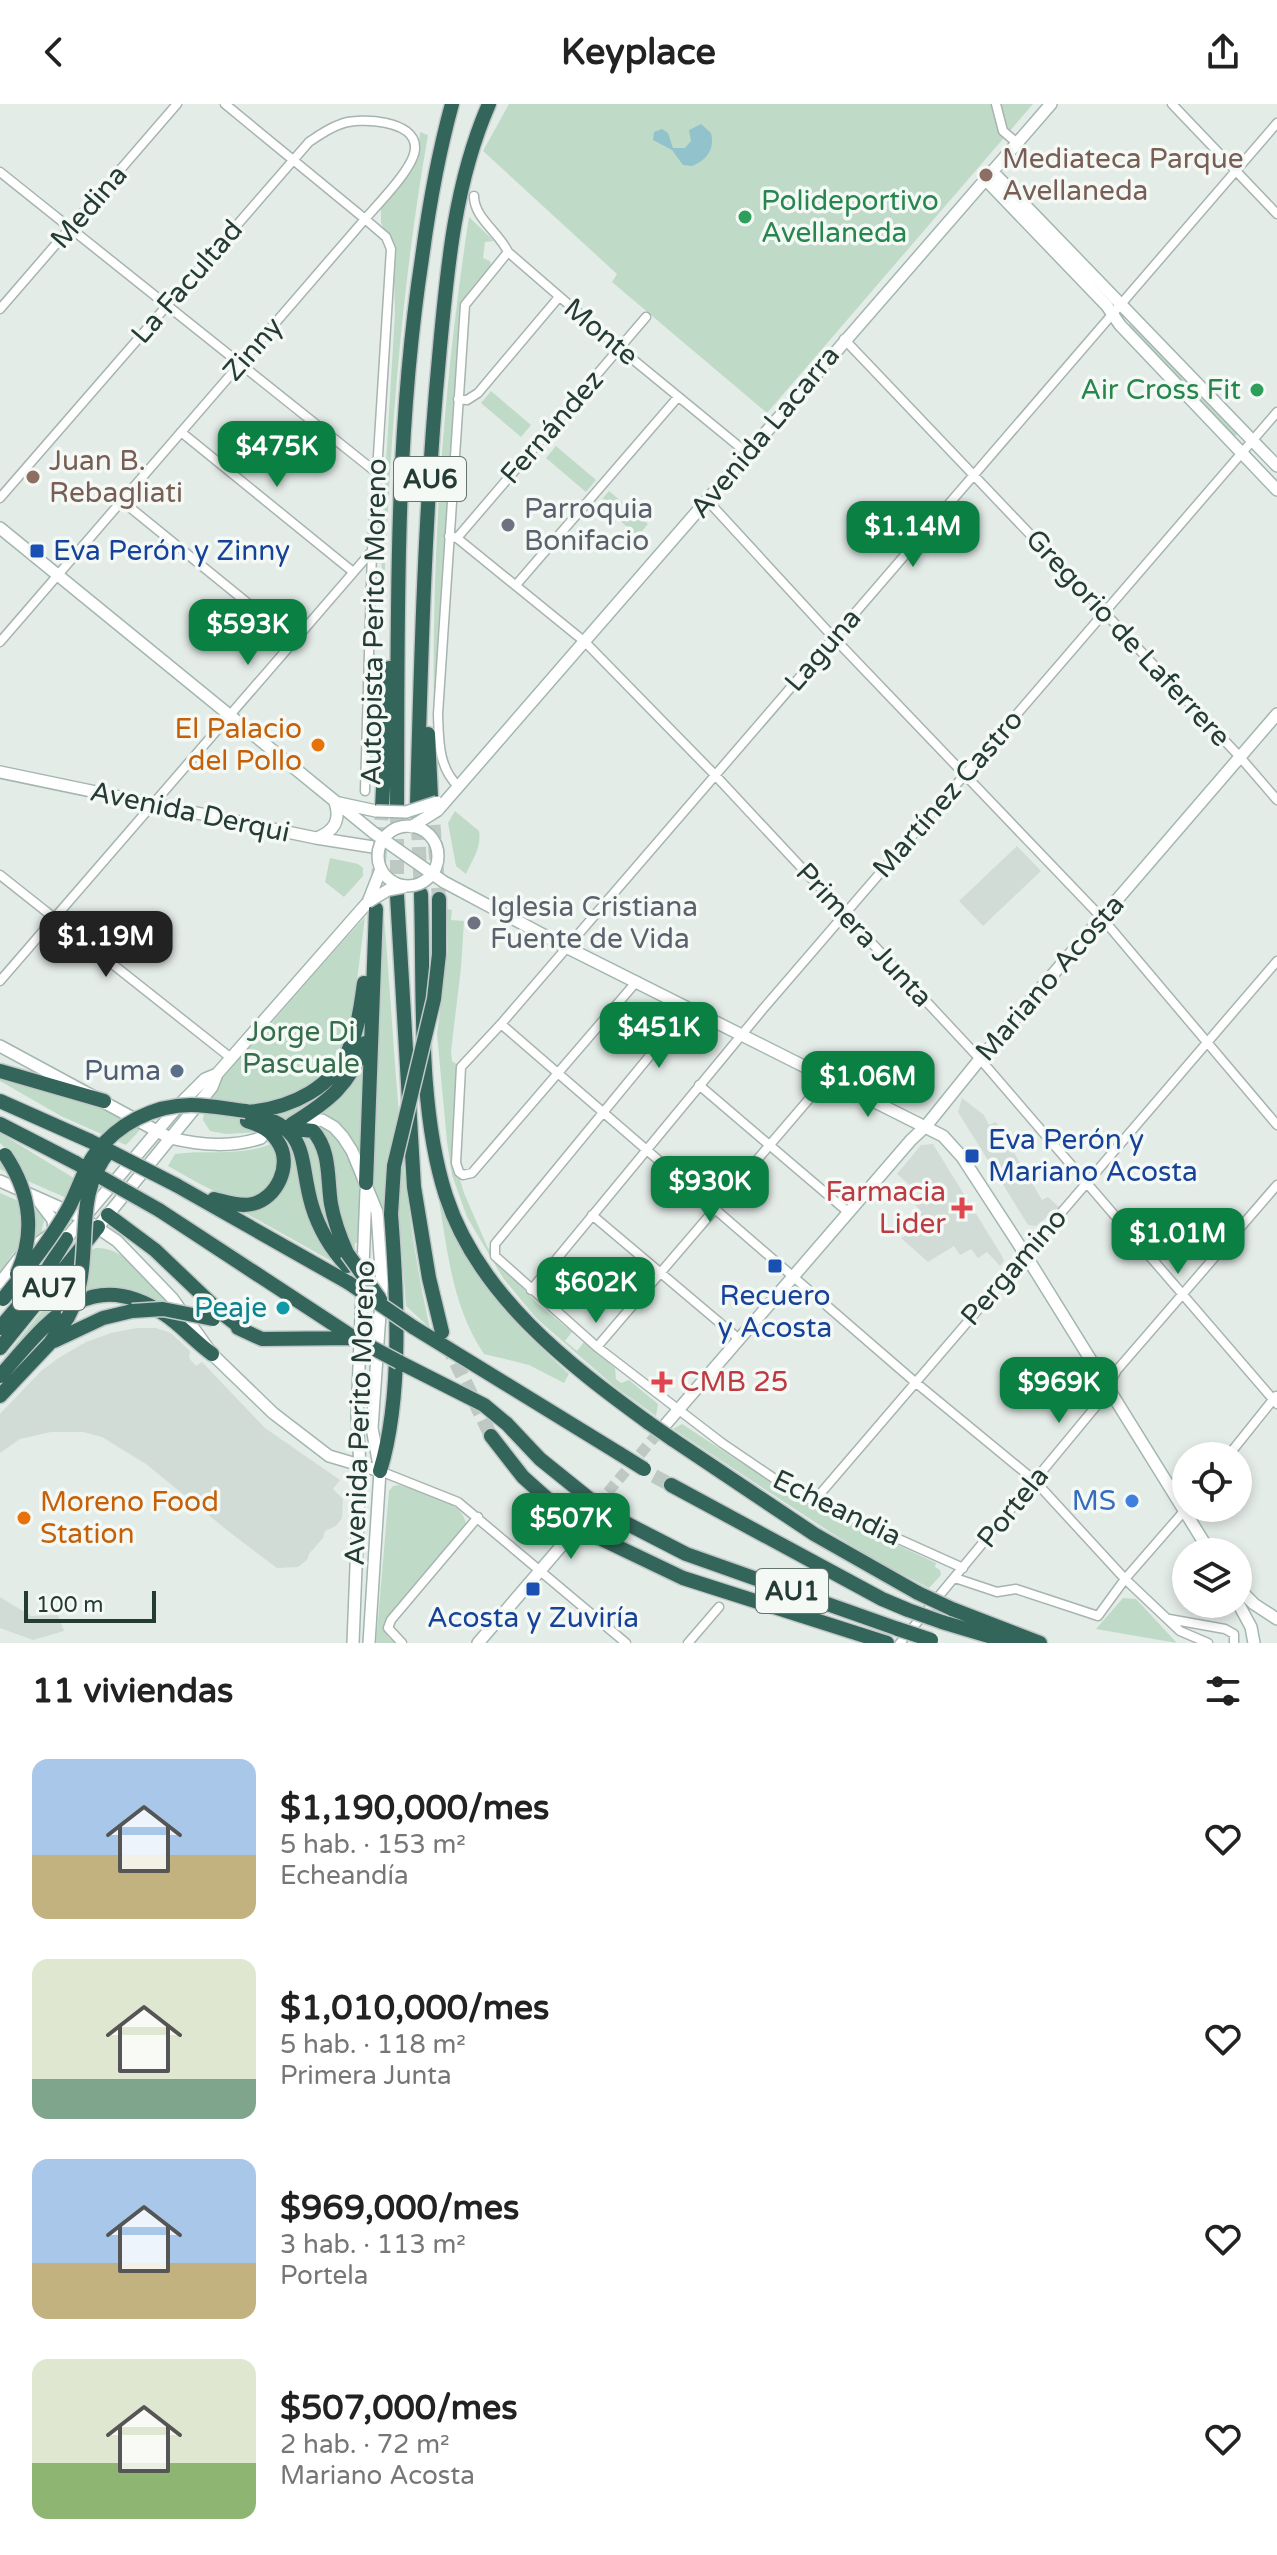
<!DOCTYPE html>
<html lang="es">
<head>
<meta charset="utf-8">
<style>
  :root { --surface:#fff; --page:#f6f6f6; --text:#222; --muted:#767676; --accent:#0b8043 }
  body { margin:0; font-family:"Varela Round",sans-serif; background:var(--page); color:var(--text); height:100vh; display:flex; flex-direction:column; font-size:30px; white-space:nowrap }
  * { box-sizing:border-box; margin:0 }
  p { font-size:26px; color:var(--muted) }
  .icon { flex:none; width:44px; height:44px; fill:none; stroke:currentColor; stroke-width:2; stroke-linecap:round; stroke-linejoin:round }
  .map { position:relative; height:1539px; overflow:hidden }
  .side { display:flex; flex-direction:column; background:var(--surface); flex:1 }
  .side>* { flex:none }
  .tools { position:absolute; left:1172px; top:1338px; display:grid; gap:16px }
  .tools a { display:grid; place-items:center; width:80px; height:80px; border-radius:50%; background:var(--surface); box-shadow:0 4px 12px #0003; font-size:40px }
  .scale { position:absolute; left:24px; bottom:20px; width:132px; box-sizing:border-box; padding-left:8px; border:4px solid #253c36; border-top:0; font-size:22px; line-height:28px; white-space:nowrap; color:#253c36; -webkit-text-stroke:6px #f4f9f6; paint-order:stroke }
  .price { position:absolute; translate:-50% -68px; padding:0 18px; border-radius:16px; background:var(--accent); color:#fff; font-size:26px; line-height:52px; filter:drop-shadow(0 2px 4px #0008) }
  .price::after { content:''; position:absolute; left:50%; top:48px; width:24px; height:18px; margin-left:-12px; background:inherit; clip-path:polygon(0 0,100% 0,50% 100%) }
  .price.current { background:#222; color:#fff }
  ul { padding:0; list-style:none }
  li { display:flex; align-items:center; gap:24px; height:200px; padding:0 32px }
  li span { display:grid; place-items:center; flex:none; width:224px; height:160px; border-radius:16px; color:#555 }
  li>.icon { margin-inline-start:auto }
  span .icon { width:96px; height:96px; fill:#fffc; stroke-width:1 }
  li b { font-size:34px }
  h2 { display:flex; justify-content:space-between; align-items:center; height:96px; padding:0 32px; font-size:34px }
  header { display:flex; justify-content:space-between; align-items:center; height:104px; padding:0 32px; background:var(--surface); font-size:36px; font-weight:700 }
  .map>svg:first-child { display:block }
  .built { fill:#d2dcd7 }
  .green { fill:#bfdbc7 }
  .water { fill:#92c2cb }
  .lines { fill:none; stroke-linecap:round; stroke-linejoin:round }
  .secondary-tunnel { stroke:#bec9c4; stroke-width:11; stroke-dasharray:11 5.5; stroke-linecap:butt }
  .highway-tunnel { stroke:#bec9c4; stroke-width:14; stroke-dasharray:14 7; stroke-linecap:butt }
  .street-casing { stroke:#a7b4af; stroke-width:11 }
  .secondary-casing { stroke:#a3b6b0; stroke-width:14 }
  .highway-casing { stroke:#c2c8c7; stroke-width:17 }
  .street { stroke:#fff; stroke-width:8 }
  .secondary { stroke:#fff; stroke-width:11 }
  .highway { stroke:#34655b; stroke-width:14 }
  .secondary-bridge-casing { stroke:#a3b6b0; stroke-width:14; stroke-linecap:butt }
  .highway-bridge-casing { stroke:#c2c8c7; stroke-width:17; stroke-linecap:butt }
  .secondary-bridge { stroke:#fff; stroke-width:11 }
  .highway-bridge { stroke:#34655b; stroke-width:14 }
  .education-dot { fill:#8d6e63; stroke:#f4f9f6; stroke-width:3 }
  .leisure-dot { fill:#2e9e5b; stroke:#f4f9f6; stroke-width:3 }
  .worship-dot { fill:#6b7280; stroke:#f4f9f6; stroke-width:3 }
  .transit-dot { fill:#1a4fb4; stroke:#f4f9f6; stroke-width:3 }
  .food-dot { fill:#e8710a; stroke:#f4f9f6; stroke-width:3 }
  .service-dot { fill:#5c6f8a; stroke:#f4f9f6; stroke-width:3 }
  .health-dot { fill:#e0444e; stroke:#f4f9f6; stroke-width:3 }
  .culture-dot { fill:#0f9aa8; stroke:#f4f9f6; stroke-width:3 }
  .shop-dot { fill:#3f7fe0; stroke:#f4f9f6; stroke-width:3 }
  .labels { text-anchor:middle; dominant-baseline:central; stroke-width:7; stroke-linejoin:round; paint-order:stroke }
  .shield { fill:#f4f9f6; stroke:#637570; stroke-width:2 }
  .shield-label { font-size:26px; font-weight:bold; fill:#253c36 }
  .education-label { font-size:28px; fill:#785e54; stroke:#f4f9f6; text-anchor:start }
  .leisure-label { font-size:28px; fill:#27864d; stroke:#f4f9f6; text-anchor:start }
  .street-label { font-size:28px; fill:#253c36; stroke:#f4f9f6 }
  .worship-label { font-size:28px; fill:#5b616d; stroke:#f4f9f6; text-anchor:start }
  .transit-label { font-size:28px; fill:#164399; stroke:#f4f9f6; text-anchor:start }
  .food-label { font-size:28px; fill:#c56008; stroke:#f4f9f6; text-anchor:end }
  .park-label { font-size:28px; fill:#346e4a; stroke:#f4f9f6 }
  .service-label { font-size:28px; fill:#4e5e75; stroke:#f4f9f6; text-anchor:end }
  .health-label { font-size:28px; fill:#be3a42; stroke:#f4f9f6; text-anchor:end }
  .culture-label { font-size:28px; fill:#0d838f; stroke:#f4f9f6; text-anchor:end }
  .shop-label { font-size:28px; fill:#366cbe; stroke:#f4f9f6; text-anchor:end }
</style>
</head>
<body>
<header><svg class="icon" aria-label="back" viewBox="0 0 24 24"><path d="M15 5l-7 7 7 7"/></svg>Keyplace<svg class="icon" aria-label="share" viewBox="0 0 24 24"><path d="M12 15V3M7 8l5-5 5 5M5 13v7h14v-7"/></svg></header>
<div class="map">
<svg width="1277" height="1539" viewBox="0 0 1277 1539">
  <rect width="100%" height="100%" fill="#e4ece8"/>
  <path class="built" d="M1017,742L1041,767L983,822L959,797Z
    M962,994L984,1011L989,1021L996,1018L1042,1096L1048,1093L1059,1103L1036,1122L1028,1121L958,1008Z
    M933,1040L1002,1152L1004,1157L1000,1162L987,1148L978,1154L971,1145L960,1151L954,1142L928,1158L901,1134L921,1122L912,1114L922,1108L914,1100L923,1093L897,1070L921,1041Z
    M137,1224H156L171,1229L190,1247L189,1254L196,1262L202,1258L265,1324L340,1376L333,1385L343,1395L342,1414L336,1422L325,1427L323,1434L309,1450L307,1456L298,1463L277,1464L228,1427L146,1360L102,1333L83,1328H51L20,1335L0,1349V1310L41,1267L60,1253L86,1238L111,1229Z
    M0,1493L31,1512L58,1511L64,1527L33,1536L0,1524Z"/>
  <path class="green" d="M509,0H1033L767,309L612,178L617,170L483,47Z
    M420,28L428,31C400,190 390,343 383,504L381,441L395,209L393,144L381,119V106L383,95L418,49Z
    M469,113L494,137L485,138L483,154L490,157L491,162L461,199L436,583L435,635L439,681L436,687C428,496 440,302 469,113Z
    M1131,217L1238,329L1237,331L1232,332L1128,223Z
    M491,287L531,321L521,333L481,299Z
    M556,342L596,376L586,388L546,354Z
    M609,387L648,420L638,432L599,399Z
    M455,707L479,727C482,743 472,756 466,770L456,762L448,719Z
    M330,754L358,760L363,764V772L344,793L325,778Z
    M383,803C396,944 398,1086 430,1224L406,1202L399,1111L386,1110L390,1191L387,1189L383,1110L370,1077L381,875L380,805Z
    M447,805L452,806L451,816L464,817L461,864L451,947L452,957L458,961L455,1059L464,1089L487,1142L497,1157L538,1200L572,1228L565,1237L577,1247L584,1238L615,1264L616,1275L621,1279L629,1276L658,1300L656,1312L614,1282L536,1214L503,1174L467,1113L452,1071L447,1038L437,930L448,846Z
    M365,813L352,916L341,950L321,975L278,999L259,1028L226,1030L210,1027L203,1016C205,984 249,945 270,921C302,884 333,848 365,813Z
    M365,912L362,938L307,1029L318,1046L340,1144L324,1121L309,1054L274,1009L306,998Z
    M360,965H362L360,1054C350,1035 339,1015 318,1008Z
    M0,971L86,994L140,1022L139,1027L126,1041L61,1012L0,977Z
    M312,1020C339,1022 355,1058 361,1081C365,1098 360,1121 359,1138L355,1139L354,1149L344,1130Z
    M278,1025L293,1042L335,1159L240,1106L278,1090Z
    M0,1029L95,1087C88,1096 80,1096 69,1095L0,1065V1054L8,1047L0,1039Z
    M271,1040C278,1051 280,1065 273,1076C249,1117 197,1077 168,1062L175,1050C207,1045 239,1053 271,1040Z
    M0,1089L35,1104L41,1108L44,1117L41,1130L13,1149L0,1170Z
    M439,1097C448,1116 456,1135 467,1153C493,1198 531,1235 569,1270L564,1279L529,1261L484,1250C453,1204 448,1151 439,1097Z
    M96,1144C129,1142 160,1190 178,1214L97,1188L0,1268V1259L91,1146Z
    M682,1320L795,1394L818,1401L842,1415L936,1459L935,1463L940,1466L941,1471L929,1484L877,1457L830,1428L673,1325Z
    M400,1381C420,1388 463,1396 466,1420L385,1518C384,1528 387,1533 395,1539H376L389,1387L393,1382Z
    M1123,1494L1136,1495L1177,1539L1096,1525Z"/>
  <path class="water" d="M701,20L711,29C715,45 707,56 692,62L683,61L672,46L653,36L654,28L662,25L668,29L673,44H685L691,37L689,26Z"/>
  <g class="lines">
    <path class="secondary-tunnel" d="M576,1426L663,1323"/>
    <path class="highway-tunnel" d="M432,700L439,795
      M417,701L421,790
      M378,779L382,704
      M397,791V704
      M447,1240L491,1332
      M654,1372L671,1381"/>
    <g class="street-casing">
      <path id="street" d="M225,0L365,115L386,133L391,145L372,447L365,687
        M996,0L1003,27L1017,39
        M1172,0L1277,110
        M0,68L377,369
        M474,92C474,114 499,128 508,148L619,244L747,349
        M0,205L177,0
        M844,235L1104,508L1240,653L1277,696
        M458,295L467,296L478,289L559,193
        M181,328L352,467
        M0,394L309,38C319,31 329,24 341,20C360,13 416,16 415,44C415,63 378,100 365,115L0,538
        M707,396L833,533L1102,814L1277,1021
        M122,397L293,536
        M449,432L457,434L585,538L715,671L980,955L1277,1300
        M457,434L646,213
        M516,481L678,293
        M458,682C438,663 439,636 438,610L465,201L508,148
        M0,771L231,954
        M0,877L371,448
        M637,877L472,1069L463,1071L459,1068L456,1059L461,963L501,920L1277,19
        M689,904L495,1140V1152L597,1243L722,1339L775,1375L801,1391L963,1464
        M501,920L915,1278L1034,1376L1125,1475L1180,1527L1208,1539
        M699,981L848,1108
        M592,1111L739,1235
        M531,1186L763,905L1277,308
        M597,1243L827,974
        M1228,1352L1276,1292
        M380,1367L458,1398L626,1539
        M814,1397L1277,857
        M955,1474L997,1488L1016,1485L1098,1512L1125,1475L1185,1406
        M1169,1515L1225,1525L1234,1530V1539
        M402,1539L388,1524L391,1516L478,1413
        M688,1539L719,1503
        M900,1539L1097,1301L1117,1266L1277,1081"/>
    </g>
    <g class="secondary-casing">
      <path id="secondary" d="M993,68L1277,362
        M986,76L1107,202L1120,221L1277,386
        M0,424L374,729
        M0,668L316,734L373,743
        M339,699L376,707
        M438,706L1051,0
        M317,734C334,727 341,717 335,698
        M444,778L566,843L943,1032L962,1053L1025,1150L1210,1448
        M0,942L170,1034C201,1041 231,1044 261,1034
        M298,1018L322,1016L334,1023L343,1033L352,1047L377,1108L382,1181L372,1324L380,1367L369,1539
        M0,1077L83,1114L117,1137L172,1194L212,1250L273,1309L329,1352L380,1367
        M38,1096L53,1116L54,1126
        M98,1123L212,983L217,970L368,798
        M61,1131L66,1135L180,1000L205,975L217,970
        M0,1179L20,1153L48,1132
        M666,1320L911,1036L926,1022L980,955L1277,610
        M1238,1484L1254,1500L1277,1515
        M1238,1499L1251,1523L1254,1539
        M353,1539L360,1362L357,1313L366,1087
        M478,1539L575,1426"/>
    </g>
    <g class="highway-casing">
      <path id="highway" d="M428,630L431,693
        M417,701C421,552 425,402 439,254C447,167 454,80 489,0
        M382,704L389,564
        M397,704C398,520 394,337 422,154C429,102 438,51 452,0
        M421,790C424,884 417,1003 446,1092C478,1191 569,1261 649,1319
        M397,791L414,1083L429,1174L442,1228
        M439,850V795
        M0,967L104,997
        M0,997L90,1037
        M248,1008C291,1004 335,984 351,940C359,921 361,899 364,879
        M252,1009C312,1026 298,1055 312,1102C319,1125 331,1145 347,1162
        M0,1020L76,1059
        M292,1020C329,997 350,981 365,939
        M295,1025L313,1027C331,1047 327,1075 331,1100C334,1117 340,1133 347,1149
        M366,1079L376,805
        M176,1081L349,1179
        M214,1095C226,1098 240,1103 252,1100C277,1095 293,1060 278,1038C271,1026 260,1021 247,1017
        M159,1106L356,1235
        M108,1111L155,1146L219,1207L245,1227
        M413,1223L620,1350
        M0,1224L42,1174L66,1135
        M238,1224L262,1235L355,1234
        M54,1237L103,1214L132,1207
        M0,1244L98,1123
        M399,1258L484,1301L507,1320L540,1355L586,1392
        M0,1272C47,1219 87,1159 164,1210C181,1221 195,1238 212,1250
        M0,1292L50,1239L68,1213
        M491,1332L523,1373L570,1415
        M672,1335L814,1430L918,1489
        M380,1367C403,1292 397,1189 391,1110
        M671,1381L882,1495L908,1506
        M614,1413L686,1450L898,1525
        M593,1431L683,1474L887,1539
        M952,1505L1040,1539
        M942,1518L1012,1539"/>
    </g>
    <use href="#street" class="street"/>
    <use href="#secondary" class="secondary"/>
    <use href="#highway" class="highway"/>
    <g class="secondary-bridge-casing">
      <path id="secondary-bridge" d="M376,707L406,708L437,698
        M378 752a30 30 0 1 1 60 0a30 30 0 1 1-60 0Z
        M411,723L438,706
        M374,729L444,778
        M368,798L388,786L404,783
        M368,798L381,765"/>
    </g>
    <g class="highway-bridge-casing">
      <path id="highway-bridge" d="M90,1037L176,1081
        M5,1051C30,1088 36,1129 17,1170
        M76,1059L159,1106
        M391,1110L394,1062L434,895L439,850
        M347,1149L380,1195
        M349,1179L413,1223
        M3,1195C26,1166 50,1137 68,1105C78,1087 83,1066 95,1050C117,1020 154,1001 191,1001C209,1001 228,1005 246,1007
        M132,1207L163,1205L213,1215
        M68,1213C98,1157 68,1098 109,1047
        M356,1235L399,1258
        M649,1319L672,1335
        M620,1350L644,1365
        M586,1392L614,1413
        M570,1415L593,1431
        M918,1489L952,1505
        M908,1506L942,1518
        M898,1525L931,1536"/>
    </g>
    <use href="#secondary-bridge" class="secondary-bridge"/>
    <use href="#highway-bridge" class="highway-bridge"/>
  </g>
  <g class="education-dot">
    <circle cx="986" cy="71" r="8"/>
    <circle cx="33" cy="373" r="8"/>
  </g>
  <g class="leisure-dot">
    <circle cx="745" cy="113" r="8"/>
    <circle cx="1257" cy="286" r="8"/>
  </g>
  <g class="worship-dot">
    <circle cx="508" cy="421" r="8"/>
    <circle cx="474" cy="819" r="8"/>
  </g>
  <g class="transit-dot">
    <rect x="29" y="439" width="16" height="16" rx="4"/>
    <rect x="964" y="1044" width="16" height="16" rx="4"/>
    <rect x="767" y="1154" width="16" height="16" rx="4"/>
    <rect x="525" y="1477" width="16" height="16" rx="4"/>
  </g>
  <g class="food-dot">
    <circle cx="318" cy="641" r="8"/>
    <circle cx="24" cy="1414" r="8"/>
  </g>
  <circle class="service-dot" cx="177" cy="967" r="8"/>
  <g class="health-dot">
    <path d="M958 1092h8v8h8v8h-8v8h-8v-8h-8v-8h8z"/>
    <path d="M658 1266h8v8h8v8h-8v8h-8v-8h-8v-8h8z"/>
  </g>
  <circle class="culture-dot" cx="283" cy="1204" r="8"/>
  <circle class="shop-dot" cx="1132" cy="1397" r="8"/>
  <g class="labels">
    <g class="shield">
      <rect x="394" y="353" width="72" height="44" rx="6"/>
      <rect x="13" y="1162" width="72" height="44" rx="6"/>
      <rect x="756" y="1465" width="72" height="44" rx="6"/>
    </g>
    <g class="shield-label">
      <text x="430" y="375">AU6</text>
      <text x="49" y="1184">AU7</text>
      <text x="792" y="1487">AU1</text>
    </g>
    <g class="education-label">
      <text x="1002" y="55">Mediateca Parque<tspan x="1002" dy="32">Avellaneda</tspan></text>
      <text x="49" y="357">Juan B.<tspan x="49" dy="32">Rebagliati</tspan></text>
    </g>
    <g class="leisure-label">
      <text x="761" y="97">Polideportivo<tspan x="761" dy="32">Avellaneda</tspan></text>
      <text x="1241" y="286" text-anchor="end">Air Cross Fit</text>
    </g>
    <g class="street-label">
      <text transform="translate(89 103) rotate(-49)">Medina</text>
      <text transform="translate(187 178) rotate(-49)">La Facultad</text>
      <text transform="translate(601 228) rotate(40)">Monte</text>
      <text transform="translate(253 245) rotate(-49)">Zinny</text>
      <text transform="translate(552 323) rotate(-49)">Fernández</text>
      <text transform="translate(765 328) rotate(-50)">Avenida Lacarra</text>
      <text transform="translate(374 518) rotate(-89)">Autopista Perito Moreno</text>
      <text transform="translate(1128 534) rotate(47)">Gregorio de Laferrere</text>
      <text transform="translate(823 546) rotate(-49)">Laguna</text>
      <text transform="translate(948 690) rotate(-49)">Martínez Castro</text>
      <text transform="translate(190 708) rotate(12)">Avenida Derqui</text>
      <text transform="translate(864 831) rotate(47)">Primera Junta</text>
      <text transform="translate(1050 874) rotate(-49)">Mariano Acosta</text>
      <text transform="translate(1014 1163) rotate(-49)">Pergamino</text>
      <text transform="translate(360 1309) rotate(-88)">Avenida Perito Moreno</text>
      <text transform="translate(1013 1403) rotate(-51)">Portela</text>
      <text transform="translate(837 1404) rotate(26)">Echeandia</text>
    </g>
    <g class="worship-label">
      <text x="524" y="405">Parroquia<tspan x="524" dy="32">Bonifacio</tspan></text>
      <text x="490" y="803">Iglesia Cristiana<tspan x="490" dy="32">Fuente de Vida</tspan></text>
    </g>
    <g class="transit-label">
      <text x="53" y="447">Eva Perón y Zinny</text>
      <text x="988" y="1036">Eva Perón y<tspan x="988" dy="32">Mariano Acosta</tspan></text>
      <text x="775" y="1192" text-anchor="middle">Recuero<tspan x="775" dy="32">y Acosta</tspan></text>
      <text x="533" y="1514" text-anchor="middle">Acosta y Zuviría</text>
    </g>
    <g class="food-label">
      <text x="302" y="625">El Palacio<tspan x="302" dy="32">del Pollo</tspan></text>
      <text x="40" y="1398" text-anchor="start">Moreno Food<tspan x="40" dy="32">Station</tspan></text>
    </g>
    <g class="park-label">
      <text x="301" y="928">Jorge Di<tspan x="301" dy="32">Pascuale</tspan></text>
    </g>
    <g class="service-label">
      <text x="161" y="967">Puma</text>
    </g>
    <g class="health-label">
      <text x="946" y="1088">Farmacia<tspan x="946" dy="32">Lider</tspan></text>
      <text x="680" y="1278" text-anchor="start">CMB 25</text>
    </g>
    <g class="culture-label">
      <text x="267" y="1204">Peaje</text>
    </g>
    <g class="shop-label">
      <text x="1116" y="1397">MS</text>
    </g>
  </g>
</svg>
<div class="tools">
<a><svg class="icon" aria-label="locate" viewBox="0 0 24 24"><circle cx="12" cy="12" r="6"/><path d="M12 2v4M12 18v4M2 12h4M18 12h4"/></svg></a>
<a><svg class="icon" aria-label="layers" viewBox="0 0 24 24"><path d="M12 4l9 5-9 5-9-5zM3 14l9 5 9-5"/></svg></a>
</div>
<div class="scale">100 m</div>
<b class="price" style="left:277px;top:385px">$475K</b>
<b class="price" style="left:913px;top:465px">$1.14M</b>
<b class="price" style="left:248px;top:563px">$593K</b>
<b class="price current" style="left:106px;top:875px">$1.19M</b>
<b class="price" style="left:659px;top:966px">$451K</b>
<b class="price" style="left:868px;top:1015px">$1.06M</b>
<b class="price" style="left:710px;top:1120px">$930K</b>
<b class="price" style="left:1178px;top:1172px">$1.01M</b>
<b class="price" style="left:596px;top:1221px">$602K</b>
<b class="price" style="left:1059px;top:1321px">$969K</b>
<b class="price" style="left:571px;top:1457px">$507K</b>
</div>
<section class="side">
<h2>11 viviendas<svg class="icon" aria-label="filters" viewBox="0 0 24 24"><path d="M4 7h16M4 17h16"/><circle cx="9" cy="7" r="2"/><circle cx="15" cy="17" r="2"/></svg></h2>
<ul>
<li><span style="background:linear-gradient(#a9c7e8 60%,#c2b280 0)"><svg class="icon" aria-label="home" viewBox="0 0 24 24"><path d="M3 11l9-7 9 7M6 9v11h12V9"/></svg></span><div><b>$1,190,000/mes</b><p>5 hab. · 153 m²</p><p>Echeandía</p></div><svg class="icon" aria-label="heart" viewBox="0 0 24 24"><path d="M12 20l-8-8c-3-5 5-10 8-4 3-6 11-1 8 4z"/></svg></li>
<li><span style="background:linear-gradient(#dfe7d0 75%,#7fa58c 0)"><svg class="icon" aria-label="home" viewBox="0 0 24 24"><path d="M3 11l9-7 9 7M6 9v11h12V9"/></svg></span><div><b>$1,010,000/mes</b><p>5 hab. · 118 m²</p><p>Primera Junta</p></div><svg class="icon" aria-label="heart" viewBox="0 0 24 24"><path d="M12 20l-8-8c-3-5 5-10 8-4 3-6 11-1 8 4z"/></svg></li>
<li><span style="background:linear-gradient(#a9c7e8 65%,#c2b280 0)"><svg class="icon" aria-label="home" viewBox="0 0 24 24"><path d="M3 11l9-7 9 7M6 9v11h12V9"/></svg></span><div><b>$969,000/mes</b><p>3 hab. · 113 m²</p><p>Portela</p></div><svg class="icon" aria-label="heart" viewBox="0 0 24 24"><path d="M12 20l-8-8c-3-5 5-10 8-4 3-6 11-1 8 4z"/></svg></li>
<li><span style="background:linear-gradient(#dfe7d0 65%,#8fb573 0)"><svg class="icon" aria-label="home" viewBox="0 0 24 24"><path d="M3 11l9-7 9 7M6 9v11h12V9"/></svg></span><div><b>$507,000/mes</b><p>2 hab. · 72 m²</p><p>Mariano Acosta</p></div><svg class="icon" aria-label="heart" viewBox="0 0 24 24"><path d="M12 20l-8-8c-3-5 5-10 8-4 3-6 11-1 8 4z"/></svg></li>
</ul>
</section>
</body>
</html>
